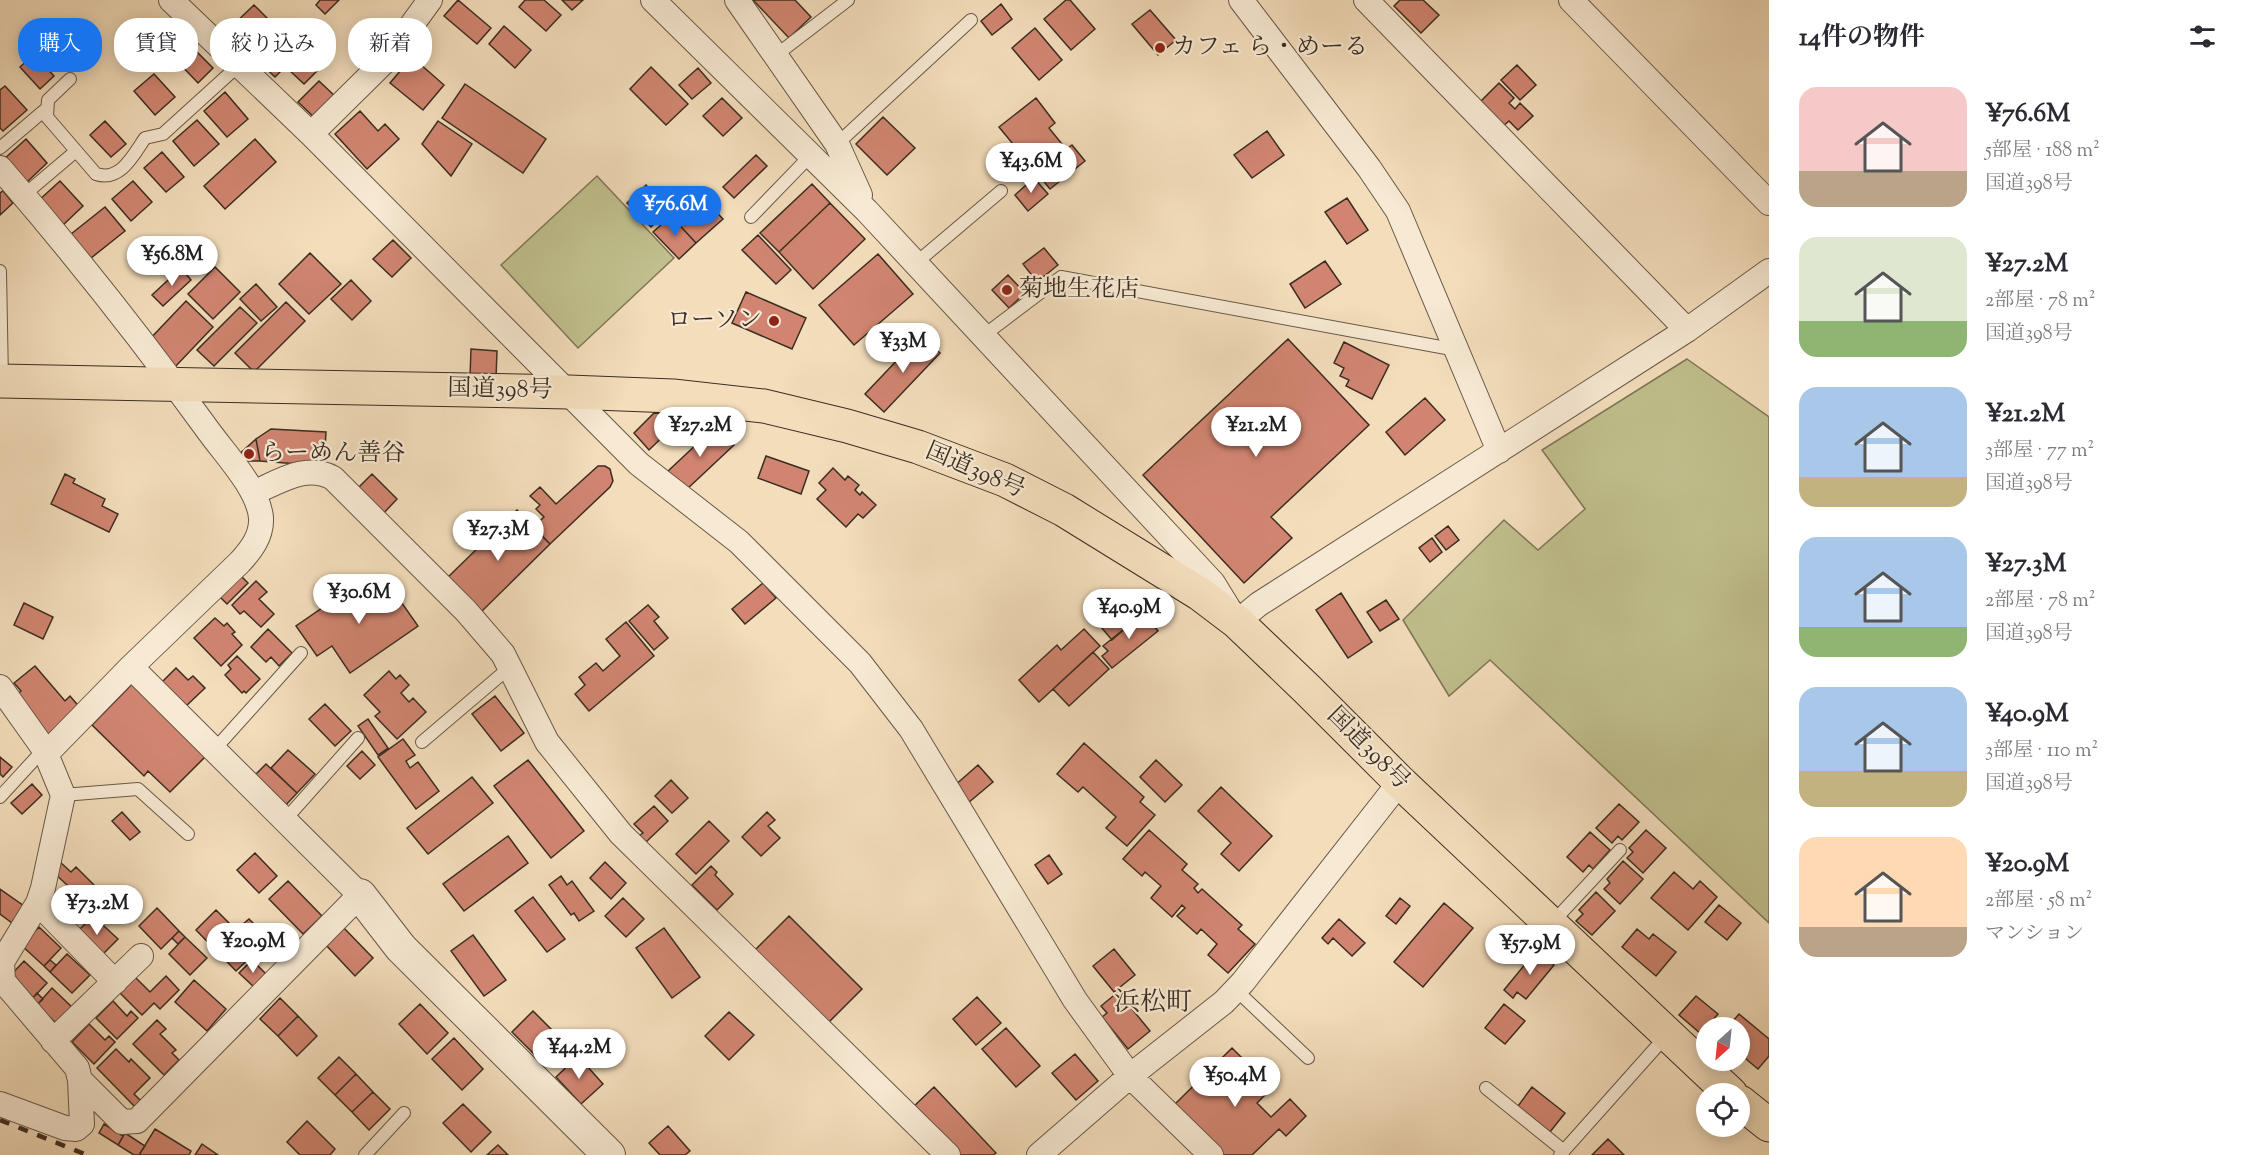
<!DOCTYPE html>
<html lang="ja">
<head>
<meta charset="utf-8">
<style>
  :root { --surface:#fff; --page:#f2f2f3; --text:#2b2b33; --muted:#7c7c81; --accent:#1a73e8 }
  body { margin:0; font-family:"Sorts Mill Goudy","Noto Serif JP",serif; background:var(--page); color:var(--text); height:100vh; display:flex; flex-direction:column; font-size:22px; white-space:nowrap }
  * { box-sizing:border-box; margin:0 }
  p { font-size:20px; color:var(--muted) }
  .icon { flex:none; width:33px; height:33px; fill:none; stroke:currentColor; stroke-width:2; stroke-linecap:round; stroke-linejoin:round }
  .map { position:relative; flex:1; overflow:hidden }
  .sheet { display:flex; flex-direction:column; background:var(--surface); width:480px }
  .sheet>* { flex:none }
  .hud { position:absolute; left:18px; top:18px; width:570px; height:54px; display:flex; gap:12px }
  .needle { width:39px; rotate:207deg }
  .controls { position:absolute; left:1696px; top:1017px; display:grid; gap:12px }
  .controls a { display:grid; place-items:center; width:54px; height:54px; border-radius:50%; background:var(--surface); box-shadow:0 3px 15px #0003; font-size:30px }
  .price { position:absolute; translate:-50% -51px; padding:0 14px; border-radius:21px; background:#fff; color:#222; font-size:20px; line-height:39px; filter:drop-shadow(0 2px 3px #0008) }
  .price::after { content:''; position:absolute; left:50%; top:36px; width:18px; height:14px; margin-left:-9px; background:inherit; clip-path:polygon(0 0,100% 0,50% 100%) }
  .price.on { background:var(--accent); color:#fff }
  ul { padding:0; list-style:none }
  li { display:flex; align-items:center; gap:18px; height:150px; padding:0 30px }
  li span { display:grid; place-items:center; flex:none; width:168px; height:120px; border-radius:18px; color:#555 }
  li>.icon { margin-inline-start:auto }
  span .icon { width:72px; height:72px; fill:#fffc; stroke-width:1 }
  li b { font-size:26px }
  h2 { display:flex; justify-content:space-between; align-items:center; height:72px; padding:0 30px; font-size:26px }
  .tag { padding:0 21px; border-radius:24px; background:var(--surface); box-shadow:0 3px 15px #0003; font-size:21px; line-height:54px }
  .tag.on { background:var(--accent); color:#fff }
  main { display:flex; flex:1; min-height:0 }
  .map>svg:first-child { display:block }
  .green { fill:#c0bf8d; stroke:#7e7657; stroke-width:1.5 }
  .building { fill:#d18571; stroke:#3b2d21; stroke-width:1.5 }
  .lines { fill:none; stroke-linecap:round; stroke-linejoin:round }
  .service-casing { stroke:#695948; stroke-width:14 }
  .minor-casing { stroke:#695948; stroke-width:26 }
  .tertiary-casing { stroke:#695948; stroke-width:34 }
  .trunk-casing { stroke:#3b2d21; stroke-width:35 }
  .service { stroke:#f7e9d3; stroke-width:12 }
  .minor { stroke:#f7e9d3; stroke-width:24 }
  .tertiary { stroke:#f7e9d3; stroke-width:32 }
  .trunk { stroke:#f3ddbb; stroke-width:33 }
  .rail { stroke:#3b2d21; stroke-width:4.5; stroke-dasharray:10 10; stroke-linecap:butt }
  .poi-dot { fill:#8f2418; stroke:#f7e9d3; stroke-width:2 }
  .labels { text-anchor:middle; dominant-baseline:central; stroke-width:4.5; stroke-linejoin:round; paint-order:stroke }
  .poi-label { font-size:24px; fill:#3b2d21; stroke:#f7e9d3; text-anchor:start }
  .street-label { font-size:24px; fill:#3b2d21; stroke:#f7e9d3 }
  .neighbourhood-label { font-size:26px; fill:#3b2d21; stroke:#f7e9d3 }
</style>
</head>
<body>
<main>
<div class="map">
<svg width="1769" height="1155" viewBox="0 0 1769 1155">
  <rect width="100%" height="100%" fill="#f3ddbb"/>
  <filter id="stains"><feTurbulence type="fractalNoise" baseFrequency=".00333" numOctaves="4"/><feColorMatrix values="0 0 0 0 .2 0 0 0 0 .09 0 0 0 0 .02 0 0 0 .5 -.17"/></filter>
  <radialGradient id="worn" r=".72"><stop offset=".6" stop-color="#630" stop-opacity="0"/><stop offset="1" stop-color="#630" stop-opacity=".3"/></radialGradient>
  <path class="green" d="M597,176L674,258L578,348L501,265Z
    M1687,359L1769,417V923L1490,660L1449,696L1403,620L1504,520L1538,550L1585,509L1542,450Z"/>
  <path class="building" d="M320,0H339L325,14L316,5Z
    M458,0L491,28L477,44L444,16Z
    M525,0H544L561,15L546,31L519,7Z
    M562,0H583L572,10Z
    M753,0H795L811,17L789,38Z
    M1066,0H1070L1095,29L1071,50L1044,19Z
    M1400,0H1423L1439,15L1421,33L1394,6Z
    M1001,4L1012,19L992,35L981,21Z
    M254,5L272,23L249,46L230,28Z
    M1150,10L1176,40L1158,55L1132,24Z
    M504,26L531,50L515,68L489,44Z
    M1035,28L1062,60L1039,80L1012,48Z
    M281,38L298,54L275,77L258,61Z
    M191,46L213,68L198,83L176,60Z
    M303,53L319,69L304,84L288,69Z
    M34,54L54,76L40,89L20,67Z
    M412,57L444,85L423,110L390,83Z
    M1517,65L1536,85L1520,100L1501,80Z
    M651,67L688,104L666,125L630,89Z
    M698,68L711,83L692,99L679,85Z
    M154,74L175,97L155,115L134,91Z
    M319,81L338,99L317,120L298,102Z
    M1499,83L1514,98L1509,103L1515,109L1520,103L1533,116L1518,130L1509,121L1502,127L1479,103Z
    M465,84L546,139L523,173L442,118Z
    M5,86L27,110L3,131L0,128V90Z
    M225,92L248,119L227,137L204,111Z
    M722,98L742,118L723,136L703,116Z
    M1036,98L1055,123L1049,128L1066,149L1072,145L1085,161L1050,189L999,127Z
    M360,111L378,131L385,124L399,139L367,169L335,134Z
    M883,117L915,148L887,175L856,144Z
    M197,120L219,144L194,166L173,141Z
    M105,121L126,144L111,157L90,135Z
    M438,121L472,144L451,176L422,144Z
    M1267,131L1284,155L1252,178L1234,155Z
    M26,139L47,163L26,183L4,159Z
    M255,139L276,162L225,209L204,186Z
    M162,152L184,177L166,192L144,168Z
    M756,155L767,166L734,198L723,187Z
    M1034,178L1048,194L1028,211L1015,195Z
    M60,181L83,206L61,227L37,202Z
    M133,181L152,202L131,221L112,199Z
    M812,184L830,203L779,252L760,233Z
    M646,185L669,209L651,227L627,203Z
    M3,191L13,203L0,215V193Z
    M697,192L723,219L696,243L671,216Z
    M1347,198L1368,230L1347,244L1325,212Z
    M830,203L865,239L813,289L779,252Z
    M105,207L125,231L86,262L66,238Z
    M671,216L696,243L679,259L653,232Z
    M758,235L791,270L776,284L742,250Z
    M393,240L411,258L392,277L373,259Z
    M1044,248L1058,265L1037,282L1023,264Z
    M310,253L341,284L309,314L279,284Z
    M878,254L913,294L854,345L819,305Z
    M1325,261L1341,284L1305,308L1290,284Z
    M215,267L240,292L213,319L188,294Z
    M181,268L191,280L163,306L152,295Z
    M1008,275L1025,293L1009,308L992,290Z
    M351,280L371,301L352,320L331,299Z
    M256,284L277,307L261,321L240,299Z
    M746,292L806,318L792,349L732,323Z
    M186,301L213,327L174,368L147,342Z
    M286,302L305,321L254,372L235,353Z
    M240,307L257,323L214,366L197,350Z
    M921,335L940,353L884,412L865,394Z
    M1288,339L1369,425L1271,517L1292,538L1244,583L1143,475Z
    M1344,342L1389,365L1372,399L1346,386L1349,380L1340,376L1344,368L1334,363Z
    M471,349L497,351L496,378L470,377Z
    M1425,398L1445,420L1405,455L1386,432Z
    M694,412L718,416L692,439L679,426Z
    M654,413L681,414L682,418L649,450L634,433Z
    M716,426L734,445L685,491L667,472Z
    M271,429L326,432L324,466L260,461L256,439Z
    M256,439L260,461H238L237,456Z
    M766,456L809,471L801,494L758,478Z
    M598,466H605L610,469L613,481L610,487L550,544L533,527L544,517L536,509L540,505L530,496L540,487L556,504Z
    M833,468L845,480L848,476L859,485L855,490L860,495L862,492L876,505L863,518L858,514L846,527L817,499L826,490L819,483Z
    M65,474L75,479L73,483L105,499L102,506L118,514L109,532L51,504Z
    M372,474L397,499L381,516L355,491Z
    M517,510L550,544L480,613L446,579Z
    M1448,526L1459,540L1446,550L1435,536Z
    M1432,538L1442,552L1430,562L1419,548Z
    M240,575L248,583L227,604L219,596Z
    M383,576L418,626L350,673L332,646L317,656L296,626L338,597L343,603Z
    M256,581L267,592L259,599L274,614L261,627L244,611L240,614L232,605Z
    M763,583L776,598L745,624L732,609Z
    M1341,593L1372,642L1348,658L1316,610Z
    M1386,600L1399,619L1380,631L1367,612Z
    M24,603L53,617L43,639L14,625Z
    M648,605L659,617L654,621L668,638L654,650L629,621Z
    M1111,607L1127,627L1112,640L1095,620Z
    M1144,613L1158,631L1112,668L1102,656L1108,651L1103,646Z
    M215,618L224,626L227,623L235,632L232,634L242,645L221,666L194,638Z
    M626,622L654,656L589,711L575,694L585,685L579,677L596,663L603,671L620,656L606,639Z
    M268,629L292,653L279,666L271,657L266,662L251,647Z
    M1084,629L1100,646L1039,702L1019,680L1057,645L1061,650Z
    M1093,652L1109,669L1069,706L1053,689Z
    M237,656L260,679L246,693L244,691L242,693L225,675L231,669L228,665Z
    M35,666L65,701L70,696L82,710L48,737L14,697L21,691L14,683Z
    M176,668L188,680L193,676L205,688L184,708L160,684Z
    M389,671L396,679L400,675L409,685L401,693L409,702L413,698L426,712L397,739L375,716L380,712L364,695Z
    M133,683L207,755L170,792L148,771L144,776L92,725Z
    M495,696L524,733L501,751L472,714Z
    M325,704L351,731L335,746L309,719Z
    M368,719L388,748L378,755L358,726Z
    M403,739L415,755L406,761L410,768L418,762L439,791L416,809L378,757Z
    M1084,743L1144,797L1140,802L1155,815L1127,846L1106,828L1116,817L1083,787L1078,792L1057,774Z
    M288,750L315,774L297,793L271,768Z
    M362,751L375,765L360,779L347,766Z
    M0,757L12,767L3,777L0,774Z
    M528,760L584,831L551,858L494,786Z
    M1156,760L1182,785L1165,802L1140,777Z
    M266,764L297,793L284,807L253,777Z
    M978,765L993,782L968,803L953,787Z
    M472,777L493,803L428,854L407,828Z
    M671,780L688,798L672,813L655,796Z
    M32,784L42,795L22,814L11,803Z
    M1221,787L1272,836L1239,871L1221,854L1231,843L1198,811Z
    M1619,804L1639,822L1622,840L1618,836L1612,843L1596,828Z
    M654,806L668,821L645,843L639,836L643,833L634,824Z
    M122,812L140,832L130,840L112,821Z
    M767,812L775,820L768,826L780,838L761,856L742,837Z
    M709,821L729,841L696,874L676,854Z
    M1149,830L1187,864L1182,870L1198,884L1194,888L1198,893L1202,889L1242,925L1238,929L1255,944L1228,973L1208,955L1217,944L1201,929L1197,934L1177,916L1185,908L1182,905L1172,917L1151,898L1161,886L1145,872L1142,876L1123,859Z
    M1646,830L1666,848L1643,873L1627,858L1633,852L1629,848Z
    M1590,832L1610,850L1593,869L1589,865L1583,872L1567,857Z
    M508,836L528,863L464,911L443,884Z
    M255,853L277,876L259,893L237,870Z
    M1049,855L1062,874L1048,884L1035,865Z
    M1623,861L1643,879L1620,904L1604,889L1610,883L1607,879Z
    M60,862L71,872L76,867L94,885L81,898L52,871Z
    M605,862L626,883L611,899L590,878Z
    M711,866L717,872L715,875L733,894L717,910L692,885Z
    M1674,872L1693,889L1700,881L1717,897L1688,930L1651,898Z
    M561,876L567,885L572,881L594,911L579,921L574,913L571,915L549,885Z
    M288,881L322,916L303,934L269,899Z
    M0,889L24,906L12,923L0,914Z
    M1596,892L1615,911L1592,935L1576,921L1583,914L1579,910Z
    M63,893L72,902L76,899L87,909L70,927L50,907Z
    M533,897L565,939L547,952L515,911Z
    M623,898L644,919L626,937L605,916Z
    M1400,898L1410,906L1396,924L1386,916Z
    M1444,903L1473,928L1423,987L1394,962Z
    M1719,905L1741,923L1727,940L1705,922Z
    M157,908L179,931L161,949L139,926Z
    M216,910L236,930L249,919L269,939L236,971L196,930Z
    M93,916L118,939L101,956L76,933Z
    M789,916L862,989L824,1027L751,954Z
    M1339,919L1365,943L1352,956L1333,938L1328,944L1322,938Z
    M342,926L373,958L355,976L324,943Z
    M39,927L61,948L44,966L21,945Z
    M664,928L700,977L672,998L636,948Z
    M1637,929L1649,939L1653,934L1676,952L1656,976L1622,947Z
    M179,931L185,937L178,944L172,938Z
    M473,935L506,980L484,996L451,951Z
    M185,937L207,958L190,975L169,954Z
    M1114,949L1135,975L1114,992L1093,966Z
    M1536,951L1554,965L1526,999L1517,992L1513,998L1504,990Z
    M67,954L90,975L72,993L50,972Z
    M50,960L56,965L50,972L44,966Z
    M252,960L267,975L254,987L239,973Z
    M24,961L47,983L31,1000L8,978Z
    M166,976L179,990L160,1009L154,1003L142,1015L120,993L135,977L150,992Z
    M194,980L226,1009L207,1031L175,1002Z
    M52,988L75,1010L59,1026L37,1005Z
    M1118,992L1150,1031L1128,1049L1102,1017L1107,1013L1101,1006Z
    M37,993L43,999L37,1005L31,1000Z
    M1696,996L1718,1014L1701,1034L1679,1015Z
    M977,997L1001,1023L976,1045L953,1019Z
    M280,998L298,1016L278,1036L260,1019Z
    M113,1001L127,1016L131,1011L138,1018L117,1039L96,1018Z
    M420,1004L448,1033L427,1054L399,1024Z
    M1504,1004L1525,1021L1505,1044L1485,1028Z
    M533,1011L566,1044L545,1065L512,1032Z
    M729,1012L754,1035L729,1060L705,1036Z
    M1739,1014L1769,1039V1056L1758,1069L1740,1054V1028H1727Z
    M298,1016L317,1036L297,1056L278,1036Z
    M157,1020L166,1029L160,1034L176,1050L172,1053L179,1060L164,1075L133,1044Z
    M89,1024L105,1040L109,1036L115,1042L94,1064L72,1042Z
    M1006,1028L1040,1066L1016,1087L982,1049Z
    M454,1038L483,1069L462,1090L432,1059Z
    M1232,1048L1263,1079L1259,1083L1268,1092L1257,1103L1271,1117L1290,1099L1306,1116L1286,1136L1279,1129L1252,1155H1223L1174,1105Z
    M116,1049L129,1062L131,1059L150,1078L134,1094L142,1102L136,1108L97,1068Z
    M1075,1054L1098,1081L1076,1100L1052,1073Z
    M578,1056L603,1084L581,1104L556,1077Z
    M339,1057L356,1074L335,1095L318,1078Z
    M356,1074L373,1092L352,1112L335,1095Z
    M934,1087L996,1153L993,1155H954L911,1109Z
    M1532,1087L1565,1113L1550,1132L1518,1106Z
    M373,1092L390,1109L369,1130L352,1112Z
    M463,1104L491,1132L471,1152L443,1123Z
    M307,1121L335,1149L330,1155H300L287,1142Z
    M104,1124L123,1136L118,1145L99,1133Z
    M668,1126L690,1151L685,1155H660L649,1143Z
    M155,1129L191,1151L189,1155H139Z
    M125,1133L145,1146L139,1155H134L118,1145Z
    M1608,1139L1624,1155H1592Z
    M202,1144L218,1155H195Z
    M498,1145L508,1155H487Z"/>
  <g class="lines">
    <g class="service-casing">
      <path id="service" d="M775,56L848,0
        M70,79L48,100L47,117L96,174C120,182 133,156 145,138L163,134L239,65
        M837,144L971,20
        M0,148L46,109
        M24,195L76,151
        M751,217L812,154
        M916,263L1001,191
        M0,271L2,381
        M983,336L1061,277L1457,350
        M422,742L510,667
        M214,750L301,653
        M63,795L138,789L188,834
        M0,797L44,749
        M284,821L358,738
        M1552,923L1620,850
        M1236,990L1308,1058
        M1486,1088L1564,1151
        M365,1155L404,1113
        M1560,1155L1667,1035"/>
    </g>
    <g class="minor-casing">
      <path id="minor" d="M171,0L311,134L639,464L739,542L860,663L911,729L1075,1000L1130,1076L1211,1155
        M653,0L867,211L1213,583L1237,622L1259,604L1687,330L1769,271
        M737,0L837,144L860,195
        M1241,0L1369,168L1398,211L1499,451
        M1366,0L1687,330
        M1571,0L1769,203
        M311,134L387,59L430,0
        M0,168C74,253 144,342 210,433C226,455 259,490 261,518C262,536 251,550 240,562L131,667L46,754
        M253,493C279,482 306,463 333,478L466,611L503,654L547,742L621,834L948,1155
        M0,687L44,749L63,795L43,888L38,903L2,962L3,981L77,1068L80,1080L82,1124L76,1129L65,1128L0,1104
        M38,903L115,982
        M53,1041L141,956
        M80,1080L122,1122L137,1121L360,895L131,667
        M1039,1155L1130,1076L1224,1002L1243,982L1400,782"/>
    </g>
    <g class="tertiary-casing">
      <path id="tertiary" d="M360,895L401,948L609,1155"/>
    </g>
    <g class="trunk-casing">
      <path id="trunk" d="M0,381L569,392L673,396L764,406L847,426L918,447L1005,480L1064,510L1200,594L1237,622L1308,690L1400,782L1731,1094
        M1740,1102L1769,1125"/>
    </g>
    <use href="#service" class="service"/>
    <use href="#minor" class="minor"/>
    <use href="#tertiary" class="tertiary"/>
    <use href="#trunk" class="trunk"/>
    <path class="rail" d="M0,1120L87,1155"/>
  </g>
  <g class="poi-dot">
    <circle cx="1160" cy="48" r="6"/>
    <circle cx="1007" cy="290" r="6"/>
    <circle cx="774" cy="321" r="6"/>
    <circle cx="249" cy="454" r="6"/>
  </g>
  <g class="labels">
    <g class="poi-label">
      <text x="1172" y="48">カフェ ら・めーる</text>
      <text x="1019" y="290">菊地生花店</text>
      <text x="762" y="321" text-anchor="end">ローソン</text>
      <text x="261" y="454">らーめん善谷</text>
    </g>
    <g class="street-label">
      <text transform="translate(500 390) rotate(1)">国道398号</text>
      <text transform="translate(975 471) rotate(23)">国道398号</text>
      <text transform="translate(1368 749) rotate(45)">国道398号</text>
    </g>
    <g class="neighbourhood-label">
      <text x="1153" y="1003">浜松町</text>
    </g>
  </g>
  <rect width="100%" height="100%" filter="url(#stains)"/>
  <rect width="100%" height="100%" fill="url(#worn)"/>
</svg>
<div class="controls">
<a><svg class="needle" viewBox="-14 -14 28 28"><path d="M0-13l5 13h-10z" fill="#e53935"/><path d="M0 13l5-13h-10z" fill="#7c7c81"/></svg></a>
<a><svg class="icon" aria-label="locate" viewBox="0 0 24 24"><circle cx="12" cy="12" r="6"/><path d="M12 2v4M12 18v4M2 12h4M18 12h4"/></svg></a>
</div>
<b class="price" style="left:1031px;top:194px">¥43.6M</b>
<b class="price on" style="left:675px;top:237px">¥76.6M</b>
<b class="price" style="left:172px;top:287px">¥56.8M</b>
<b class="price" style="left:903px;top:374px">¥33M</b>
<b class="price" style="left:700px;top:458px">¥27.2M</b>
<b class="price" style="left:1256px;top:458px">¥21.2M</b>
<b class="price" style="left:498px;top:562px">¥27.3M</b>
<b class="price" style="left:359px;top:625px">¥30.6M</b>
<b class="price" style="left:1129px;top:640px">¥40.9M</b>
<b class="price" style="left:97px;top:936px">¥73.2M</b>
<b class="price" style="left:253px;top:974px">¥20.9M</b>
<b class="price" style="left:1530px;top:976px">¥57.9M</b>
<b class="price" style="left:579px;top:1080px">¥44.2M</b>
<b class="price" style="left:1235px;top:1108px">¥50.4M</b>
<div class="hud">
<a class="tag on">購入</a>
<a class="tag">賃貸</a>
<a class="tag">絞り込み</a>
<a class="tag">新着</a>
</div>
</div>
<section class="sheet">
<h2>14件の物件<svg class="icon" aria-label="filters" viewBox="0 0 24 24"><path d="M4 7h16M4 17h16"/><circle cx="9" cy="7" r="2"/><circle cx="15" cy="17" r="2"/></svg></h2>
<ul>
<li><span style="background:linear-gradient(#f6c9c9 70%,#b9a48a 0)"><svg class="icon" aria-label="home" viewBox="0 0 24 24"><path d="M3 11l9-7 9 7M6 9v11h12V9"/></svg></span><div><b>¥76.6M</b><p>5部屋 · 188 m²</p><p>国道398号</p></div></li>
<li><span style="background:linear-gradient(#dfe7d0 70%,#8fb573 0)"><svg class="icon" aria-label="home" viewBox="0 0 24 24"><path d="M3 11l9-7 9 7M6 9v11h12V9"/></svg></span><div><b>¥27.2M</b><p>2部屋 · 78 m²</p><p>国道398号</p></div></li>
<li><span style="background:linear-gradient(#a9c7e8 75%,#c2b280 0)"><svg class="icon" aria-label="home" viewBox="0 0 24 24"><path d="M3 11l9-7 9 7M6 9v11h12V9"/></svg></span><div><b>¥21.2M</b><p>3部屋 · 77 m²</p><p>国道398号</p></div></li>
<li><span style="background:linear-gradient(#a9c7e8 75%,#8fb573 0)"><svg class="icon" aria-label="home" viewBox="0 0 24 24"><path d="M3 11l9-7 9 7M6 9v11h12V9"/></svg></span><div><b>¥27.3M</b><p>2部屋 · 78 m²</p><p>国道398号</p></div></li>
<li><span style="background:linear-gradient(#a9c7e8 70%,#c2b280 0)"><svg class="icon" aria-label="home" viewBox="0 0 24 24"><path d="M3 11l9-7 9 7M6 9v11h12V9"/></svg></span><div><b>¥40.9M</b><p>3部屋 · 110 m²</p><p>国道398号</p></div></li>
<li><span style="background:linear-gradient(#ffd9b3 75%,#b9a48a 0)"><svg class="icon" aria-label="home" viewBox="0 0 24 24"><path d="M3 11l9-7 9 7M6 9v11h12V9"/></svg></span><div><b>¥20.9M</b><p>2部屋 · 58 m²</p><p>マンション</p></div></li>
</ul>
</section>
</main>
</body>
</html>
